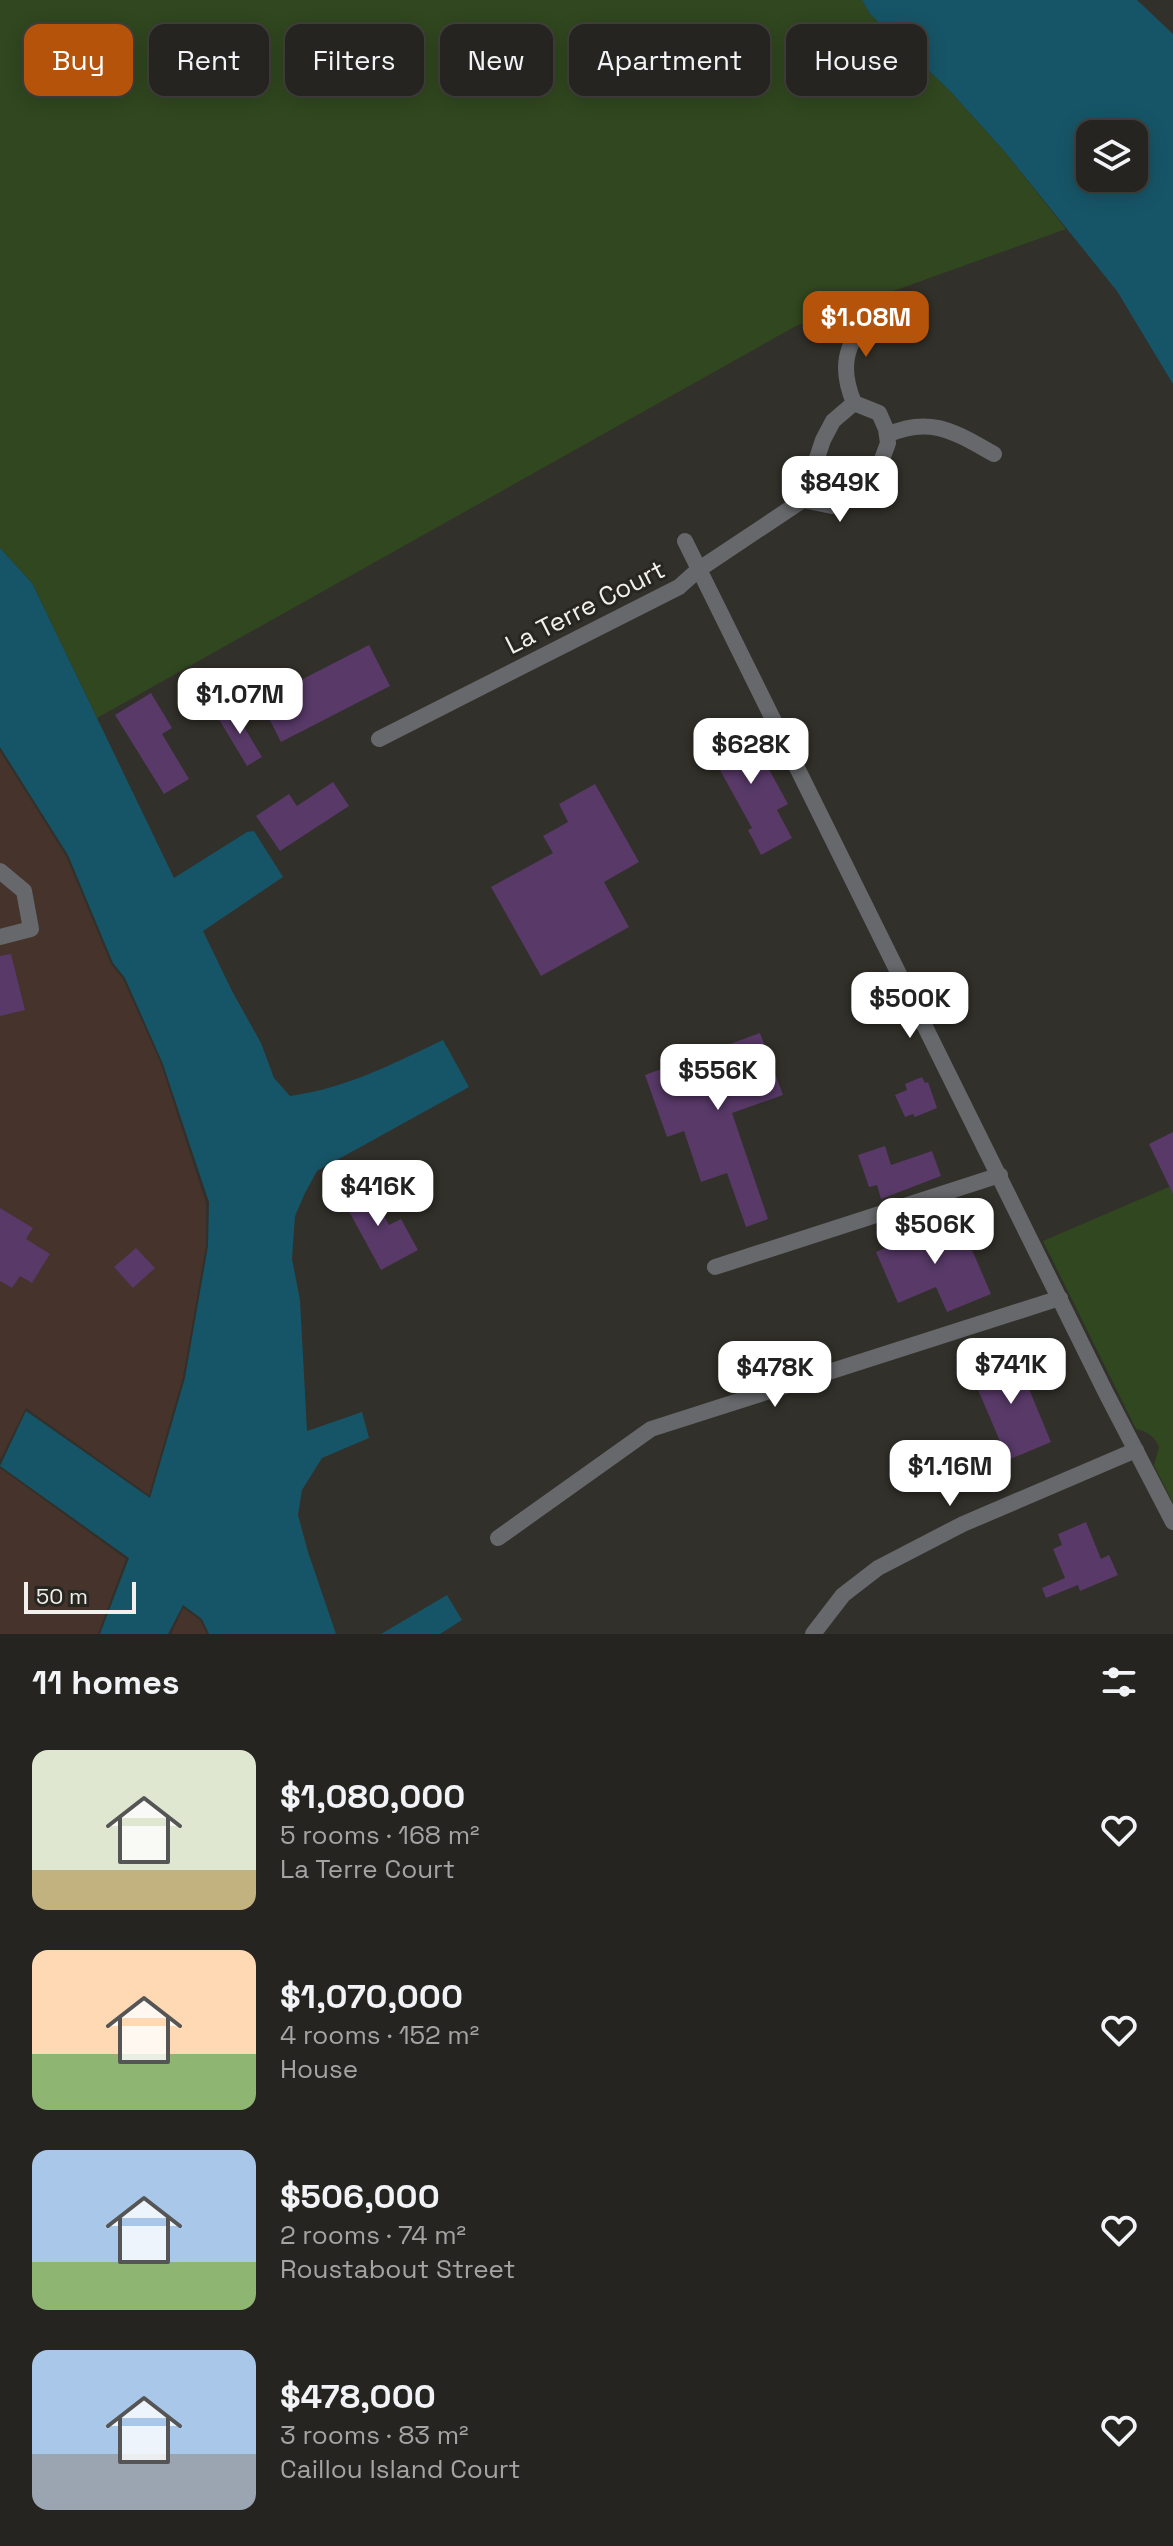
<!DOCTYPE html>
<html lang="en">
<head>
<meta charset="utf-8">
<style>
  :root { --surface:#262420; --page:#2e2c29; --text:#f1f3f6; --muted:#a4a4a5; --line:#42413e; --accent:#b45309 }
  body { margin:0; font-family:"Space Grotesk",sans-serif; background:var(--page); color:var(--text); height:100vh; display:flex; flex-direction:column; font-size:30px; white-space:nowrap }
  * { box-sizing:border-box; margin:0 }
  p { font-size:26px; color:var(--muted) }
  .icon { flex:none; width:44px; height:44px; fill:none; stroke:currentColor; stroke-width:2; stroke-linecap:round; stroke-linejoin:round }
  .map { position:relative; height:1634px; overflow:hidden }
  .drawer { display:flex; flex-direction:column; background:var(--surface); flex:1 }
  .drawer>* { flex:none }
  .guide { position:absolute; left:24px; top:24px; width:1126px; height:72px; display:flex; gap:16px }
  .buttons { position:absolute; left:1076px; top:120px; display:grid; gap:16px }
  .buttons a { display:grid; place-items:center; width:72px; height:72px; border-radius:16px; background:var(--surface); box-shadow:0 4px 20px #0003,0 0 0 2px var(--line); font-size:40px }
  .scale { position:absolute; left:24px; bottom:20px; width:112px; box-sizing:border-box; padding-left:8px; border:4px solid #f2f0ec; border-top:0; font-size:22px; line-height:28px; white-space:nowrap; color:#f2f0ec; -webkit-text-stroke:6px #282620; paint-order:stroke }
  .price { position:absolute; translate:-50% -68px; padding:0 18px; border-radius:16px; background:#fff; color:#222; font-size:26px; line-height:52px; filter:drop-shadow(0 2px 4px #0008) }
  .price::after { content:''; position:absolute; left:50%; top:48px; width:24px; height:18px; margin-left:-12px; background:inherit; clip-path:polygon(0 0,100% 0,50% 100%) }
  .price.on { background:var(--accent); color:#fff }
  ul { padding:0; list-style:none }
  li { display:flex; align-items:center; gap:24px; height:200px; padding:0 32px }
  li span { display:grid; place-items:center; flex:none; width:224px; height:160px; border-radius:16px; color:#555 }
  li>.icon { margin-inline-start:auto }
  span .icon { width:96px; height:96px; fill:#fffc; stroke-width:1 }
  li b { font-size:34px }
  h2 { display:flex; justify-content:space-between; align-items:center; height:96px; padding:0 32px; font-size:34px }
  .pill { padding:0 28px; border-radius:16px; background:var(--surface); box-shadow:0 4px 20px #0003,0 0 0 2px var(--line); font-size:28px; line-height:72px }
  .pill.on { background:var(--accent); color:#fff }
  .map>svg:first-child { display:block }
  .industrial { fill:#46332c }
  .green { fill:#30471f }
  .water { fill:#165567; fill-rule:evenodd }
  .building { fill:#583968 }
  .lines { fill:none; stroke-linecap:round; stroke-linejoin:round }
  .street { stroke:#66686b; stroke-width:16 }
  .labels { text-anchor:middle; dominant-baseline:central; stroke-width:6; stroke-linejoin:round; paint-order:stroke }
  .street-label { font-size:26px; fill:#f2f0ec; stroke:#282620 }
</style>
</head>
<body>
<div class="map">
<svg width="1173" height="1634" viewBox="0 0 1173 1634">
  <rect width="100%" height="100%" fill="#32302a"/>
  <path class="industrial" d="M0,751L66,856L111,964L123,979L161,1064L206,1203V1246L183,1377L149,1495L26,1408L0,1460Z
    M0,1468L126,1559L98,1634H0Z
    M183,1608L200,1620L207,1634H171Z"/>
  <path class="green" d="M0,0H862L870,14L951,92L1005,152L1066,229L796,326L97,718L32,583L0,548Z
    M1173,1185V1503L1154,1465L1159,1447C1155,1437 1147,1431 1136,1429L1043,1241Z"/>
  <path class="water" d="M862,0H1137L1173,34V384L1117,291L1005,152L951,92L870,14ZM1134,134V178H1090V134Z
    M0,548L32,583L174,878L247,832L254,831L283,877L203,931L232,991L261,1043L274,1078L290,1096C347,1088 392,1064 443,1040L469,1087L317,1171L305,1193L295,1216L292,1259L300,1300L307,1431L362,1412L369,1438L322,1458L302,1490L298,1515L308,1552L336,1634H209L202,1619L183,1605L168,1634H100L129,1558L0,1466L26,1411L150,1498L185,1378L208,1246L209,1202L163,1064L125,978L113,963L68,855L0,747Z
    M447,1595L462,1620L440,1634H381Z"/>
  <path class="building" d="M369,645L390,686L281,742L260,701Z
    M151,693L172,728L162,734L189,779L164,794L115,715Z
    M232,707L262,757L247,766L217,716Z
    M743,722L788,804L777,810L792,838L761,855L748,830L752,828L705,743Z
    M333,782L349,806L280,851L256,816L289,794L297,806Z
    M595,784L639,862L604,882L629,927L541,976L491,887L553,853L543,836L568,822L559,804Z
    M11,954L25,1010L0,1016V956Z
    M760,1033L783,1095L732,1113L768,1219L746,1227L727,1173L701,1182L684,1131L667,1137L645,1075Z
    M922,1077L925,1083L928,1082L937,1108L915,1117L913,1114L905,1117L895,1095L907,1090L905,1084Z
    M1173,1132V1194L1149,1144Z
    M885,1146L891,1165L932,1151L941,1176L881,1199L877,1185L869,1187L858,1155Z
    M365,1181L389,1225L401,1219L418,1250L381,1270L340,1195Z
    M0,1208L33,1228L26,1239L50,1254L32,1283L20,1276L12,1288L0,1281Z
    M958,1217L991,1294L947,1312L936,1287L898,1303L876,1252Z
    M136,1248L155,1268L133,1288L114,1267Z
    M1014,1353L1051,1442L1008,1460L970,1371Z
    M1086,1522L1101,1559L1109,1555L1118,1575L1080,1591L1078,1585L1046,1598L1042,1588L1065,1578L1053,1549L1062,1545L1058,1534Z"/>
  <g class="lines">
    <path class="street" d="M854,403L879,413L886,429L888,443L877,473L857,497L832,506L803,500L823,440L833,421Z
      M854,403C839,367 846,348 866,316
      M887,435C931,415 956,433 994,454
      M685,541L1106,1393L1173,1522
      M379,739L679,587L698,570L803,500
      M0,871L24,891L31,929L0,937
      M715,1267L1000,1175
      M498,1538L651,1429L1060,1298
      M813,1634L843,1595L878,1568L963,1524L1136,1450"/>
  </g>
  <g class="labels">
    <g class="street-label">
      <text transform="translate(585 607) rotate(-27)">La Terre Court</text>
    </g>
  </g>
</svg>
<div class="buttons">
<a><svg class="icon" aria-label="layers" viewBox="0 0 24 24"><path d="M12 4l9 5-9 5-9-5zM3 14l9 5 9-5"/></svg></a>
</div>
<div class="scale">50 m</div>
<b class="price on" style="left:866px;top:359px">$1.08M</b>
<b class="price" style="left:840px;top:524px">$849K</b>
<b class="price" style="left:240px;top:736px">$1.07M</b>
<b class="price" style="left:751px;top:786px">$628K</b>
<b class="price" style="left:910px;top:1040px">$500K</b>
<b class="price" style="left:718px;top:1112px">$556K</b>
<b class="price" style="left:378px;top:1228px">$416K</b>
<b class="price" style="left:935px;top:1266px">$506K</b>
<b class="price" style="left:1011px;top:1406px">$741K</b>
<b class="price" style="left:775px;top:1409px">$478K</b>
<b class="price" style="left:950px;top:1508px">$1.16M</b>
<div class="guide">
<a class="pill on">Buy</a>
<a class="pill">Rent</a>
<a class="pill">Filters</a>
<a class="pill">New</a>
<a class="pill">Apartment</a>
<a class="pill">House</a>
</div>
</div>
<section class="drawer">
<h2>11 homes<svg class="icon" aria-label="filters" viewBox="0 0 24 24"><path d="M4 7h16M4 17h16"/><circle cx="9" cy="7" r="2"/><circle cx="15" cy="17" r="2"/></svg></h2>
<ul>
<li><span style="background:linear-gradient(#dfe7d0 75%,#c2b280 0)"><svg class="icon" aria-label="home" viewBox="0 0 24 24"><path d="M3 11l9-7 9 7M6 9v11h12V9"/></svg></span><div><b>$1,080,000</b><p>5 rooms · 168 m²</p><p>La Terre Court</p></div><svg class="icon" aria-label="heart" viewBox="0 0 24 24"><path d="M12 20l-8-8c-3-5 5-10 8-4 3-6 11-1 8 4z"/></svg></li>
<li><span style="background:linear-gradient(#ffd9b3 65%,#8fb573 0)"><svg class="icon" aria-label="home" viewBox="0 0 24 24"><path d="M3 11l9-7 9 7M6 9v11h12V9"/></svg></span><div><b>$1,070,000</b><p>4 rooms · 152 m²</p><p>House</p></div><svg class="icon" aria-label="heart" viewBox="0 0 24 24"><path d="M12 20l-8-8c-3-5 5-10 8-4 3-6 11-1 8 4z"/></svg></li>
<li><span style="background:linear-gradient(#a9c7e8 70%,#8fb573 0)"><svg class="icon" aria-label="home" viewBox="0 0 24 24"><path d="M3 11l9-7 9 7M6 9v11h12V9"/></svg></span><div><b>$506,000</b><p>2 rooms · 74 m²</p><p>Roustabout Street</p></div><svg class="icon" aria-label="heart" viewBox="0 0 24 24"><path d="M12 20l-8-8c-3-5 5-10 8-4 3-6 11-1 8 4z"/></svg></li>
<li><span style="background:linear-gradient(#a9c7e8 65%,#9aa5b1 0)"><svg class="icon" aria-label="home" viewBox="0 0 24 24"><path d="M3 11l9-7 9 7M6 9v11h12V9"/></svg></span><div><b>$478,000</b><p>3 rooms · 83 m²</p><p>Caillou Island Court</p></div><svg class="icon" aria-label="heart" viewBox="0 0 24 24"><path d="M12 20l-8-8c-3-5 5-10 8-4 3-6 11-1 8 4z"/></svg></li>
</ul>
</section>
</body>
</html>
